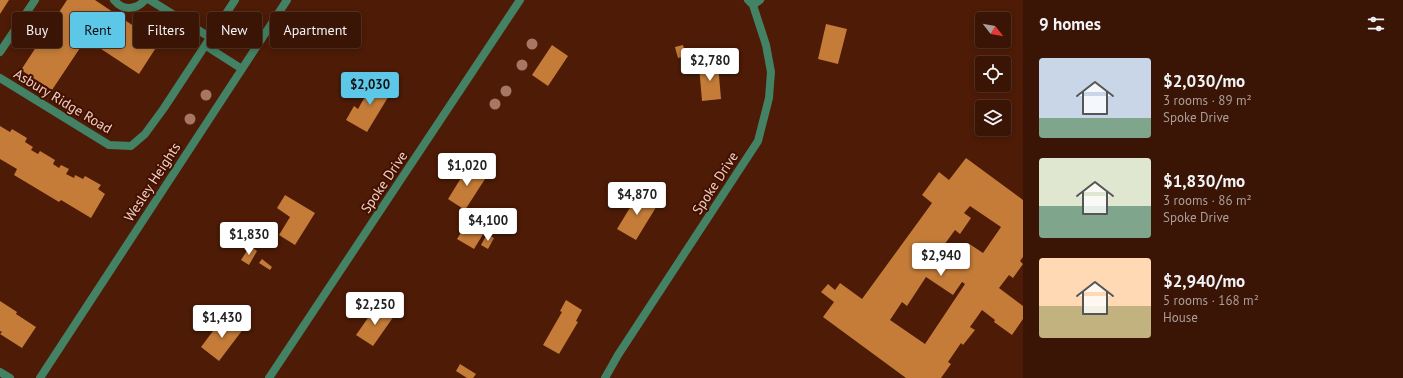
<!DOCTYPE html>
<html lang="en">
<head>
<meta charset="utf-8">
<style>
  :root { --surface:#3a1404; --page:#452113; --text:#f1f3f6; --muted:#ab9e9a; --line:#543326; --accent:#5dc7e8 }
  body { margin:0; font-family:"PT Sans",sans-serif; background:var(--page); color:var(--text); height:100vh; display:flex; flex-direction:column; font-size:15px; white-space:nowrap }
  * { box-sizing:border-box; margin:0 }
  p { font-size:13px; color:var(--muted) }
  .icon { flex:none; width:22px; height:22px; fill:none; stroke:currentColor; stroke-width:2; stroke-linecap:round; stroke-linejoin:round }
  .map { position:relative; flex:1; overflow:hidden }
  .sheet { display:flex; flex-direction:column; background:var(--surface); width:380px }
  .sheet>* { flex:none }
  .top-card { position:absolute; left:12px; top:12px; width:380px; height:36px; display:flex; gap:8px }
  .needle { width:26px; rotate:121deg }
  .buttons { position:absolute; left:975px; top:12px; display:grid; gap:8px }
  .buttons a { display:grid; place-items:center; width:36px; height:36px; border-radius:4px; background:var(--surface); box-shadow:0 2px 6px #0003,0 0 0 1px var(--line); font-size:20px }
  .price { position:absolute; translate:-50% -34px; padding:0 9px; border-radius:4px; background:#fff; color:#222; font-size:13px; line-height:26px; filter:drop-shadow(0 1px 2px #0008) }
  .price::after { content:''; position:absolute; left:50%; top:24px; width:12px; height:9px; margin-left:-6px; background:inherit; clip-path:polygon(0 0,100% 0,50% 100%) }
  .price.selected { background:var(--accent); color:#111 }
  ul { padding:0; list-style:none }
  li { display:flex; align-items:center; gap:12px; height:100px; padding:0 16px }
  li span { display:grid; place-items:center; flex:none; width:112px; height:80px; border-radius:4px; color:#555 }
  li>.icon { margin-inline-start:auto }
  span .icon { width:48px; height:48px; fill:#fffc; stroke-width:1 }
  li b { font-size:17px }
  h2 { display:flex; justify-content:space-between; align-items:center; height:48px; padding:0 16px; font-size:17px }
  .pill { padding:0 14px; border-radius:4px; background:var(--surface); box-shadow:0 2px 6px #0003,0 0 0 1px var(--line); font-size:14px; line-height:36px }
  .pill.selected { background:var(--accent); color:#111 }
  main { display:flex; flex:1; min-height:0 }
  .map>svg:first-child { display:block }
  .building { fill:#c47c38; fill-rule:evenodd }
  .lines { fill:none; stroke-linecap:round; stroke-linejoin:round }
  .lane { stroke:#438264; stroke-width:8 }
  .street { stroke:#438264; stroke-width:8 }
  .tree { fill:#a87764 }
  .labels { text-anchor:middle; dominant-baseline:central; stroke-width:4; stroke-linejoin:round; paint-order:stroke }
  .street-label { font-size:14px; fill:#f0cfc3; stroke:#421000 }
</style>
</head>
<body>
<main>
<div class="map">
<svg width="1023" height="378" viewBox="0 0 1023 378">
  <rect width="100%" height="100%" fill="#4d1b06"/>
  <path class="building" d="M0,0H9L0,14Z
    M67,0H95L159,43L139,74L86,39L52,90L21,70Z
    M826,24L847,29L838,64L818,59Z
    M552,45L568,56L548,86L532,75Z
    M683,45L686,56L678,58L675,47Z
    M718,64L721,99L702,101L699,66Z
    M375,79L393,89L367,132L346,120L354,106L358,109Z
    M0,126L10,132L12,129L27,138L25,142L33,147L31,150L38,154L40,151L55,160L53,164L59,168L61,165L69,169L66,174L74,178L75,175L83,179L85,176L101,185L98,189L105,194L91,218L61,200L59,202L14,175L17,169L0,159Z
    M966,158L1023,200V257L1020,261L1023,264L1013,278L1009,275L999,288L1023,306V319L1012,335L994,322L995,320L982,310L970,327L975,330L963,345L961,343L948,362L951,364L941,378H906L823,317L834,302L821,292L828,284L835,290L840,283L862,299L932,203L922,195L939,172L949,180ZM970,206L1001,227L983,253L968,243L959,256L944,245L955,230L960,234L971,218L964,213ZM926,277L953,295L962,282L965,284L925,344L890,320L902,302L907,306Z
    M469,165L487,176L465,210L448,199Z
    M636,193L640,195L641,194L658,204L636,240L617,229L631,206L629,205Z
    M285,195L315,213L295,245L279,235L290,217L277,208Z
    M469,220L485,231L474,249L457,239Z
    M487,234L494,238L488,249L481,245Z
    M250,246L257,251L249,265L241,260Z
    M262,259L272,267L270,270L259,263Z
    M566,300L582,310L576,321L578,322L559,354L543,345L562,312L560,311Z
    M0,301L17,312L16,314L36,327L22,348L0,334L2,332L0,331Z
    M377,305L394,316L373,346L356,335Z
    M231,318L244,328L219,361L201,347L216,327L221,331Z
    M460,364L476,374L473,378H467L456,371Z"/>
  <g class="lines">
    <path class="lane" d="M114,0C123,11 136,10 145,0
      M150,0L211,38
      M0,52L35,0"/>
    <path class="street" d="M753,5L760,0
      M206,46L242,69
      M0,78L109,145L131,146L145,134L164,108L235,0
      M0,372L10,378
      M40,378L287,0
      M269,378L520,0
      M605,378L618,355L758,141L769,98L771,72L766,45L753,5L748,0"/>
  </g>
  <g class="tree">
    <circle cx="251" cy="24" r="5.5"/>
    <circle cx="532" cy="44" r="5.5"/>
    <circle cx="522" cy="65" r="5.5"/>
    <circle cx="506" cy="91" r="5.5"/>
    <circle cx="206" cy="95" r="5.5"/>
    <circle cx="495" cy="104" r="5.5"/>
    <circle cx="190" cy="119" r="5.5"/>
  </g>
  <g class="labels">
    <g class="street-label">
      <text transform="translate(63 101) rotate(31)">Asbury Ridge Road</text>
      <text transform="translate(152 182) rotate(-57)">Wesley Heights</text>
      <text transform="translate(384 182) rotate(-56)">Spoke Drive</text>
      <text transform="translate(715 183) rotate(-57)">Spoke Drive</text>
    </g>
  </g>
</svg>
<div class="buttons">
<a><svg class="needle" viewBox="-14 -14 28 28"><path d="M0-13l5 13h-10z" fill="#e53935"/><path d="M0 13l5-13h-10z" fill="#ab9e9a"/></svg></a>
<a><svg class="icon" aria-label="locate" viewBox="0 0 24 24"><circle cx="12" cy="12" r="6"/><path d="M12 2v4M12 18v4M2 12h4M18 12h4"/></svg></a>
<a><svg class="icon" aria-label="layers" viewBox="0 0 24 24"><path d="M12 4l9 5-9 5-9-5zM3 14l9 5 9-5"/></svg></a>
</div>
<b class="price" style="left:710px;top:82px">$2,780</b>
<b class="price selected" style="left:370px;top:106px">$2,030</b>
<b class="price" style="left:467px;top:187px">$1,020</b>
<b class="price" style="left:637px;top:216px">$4,870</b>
<b class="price" style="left:488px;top:242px">$4,100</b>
<b class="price" style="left:249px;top:256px">$1,830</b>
<b class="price" style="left:941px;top:277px">$2,940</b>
<b class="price" style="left:375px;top:326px">$2,250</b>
<b class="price" style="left:222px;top:339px">$1,430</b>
<div class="top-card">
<a class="pill">Buy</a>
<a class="pill selected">Rent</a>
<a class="pill">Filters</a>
<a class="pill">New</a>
<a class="pill">Apartment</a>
</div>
</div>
<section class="sheet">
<h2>9 homes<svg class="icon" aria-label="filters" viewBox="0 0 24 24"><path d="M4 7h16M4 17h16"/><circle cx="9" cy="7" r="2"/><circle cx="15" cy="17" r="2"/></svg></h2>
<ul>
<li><span style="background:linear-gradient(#c9d6e8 75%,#7fa58c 0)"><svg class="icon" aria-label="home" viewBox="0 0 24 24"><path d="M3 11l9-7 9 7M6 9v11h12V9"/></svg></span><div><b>$2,030/mo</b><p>3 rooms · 89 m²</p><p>Spoke Drive</p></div></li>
<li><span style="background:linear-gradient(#dfe7d0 60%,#7fa58c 0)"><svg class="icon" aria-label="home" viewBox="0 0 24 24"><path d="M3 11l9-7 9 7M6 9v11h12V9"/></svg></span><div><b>$1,830/mo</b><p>3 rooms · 86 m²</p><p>Spoke Drive</p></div></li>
<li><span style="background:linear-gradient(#ffd9b3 60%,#c2b280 0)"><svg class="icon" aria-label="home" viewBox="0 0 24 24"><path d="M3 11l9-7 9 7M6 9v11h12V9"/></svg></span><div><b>$2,940/mo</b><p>5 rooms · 168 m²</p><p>House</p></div></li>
</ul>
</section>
</main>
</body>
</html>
